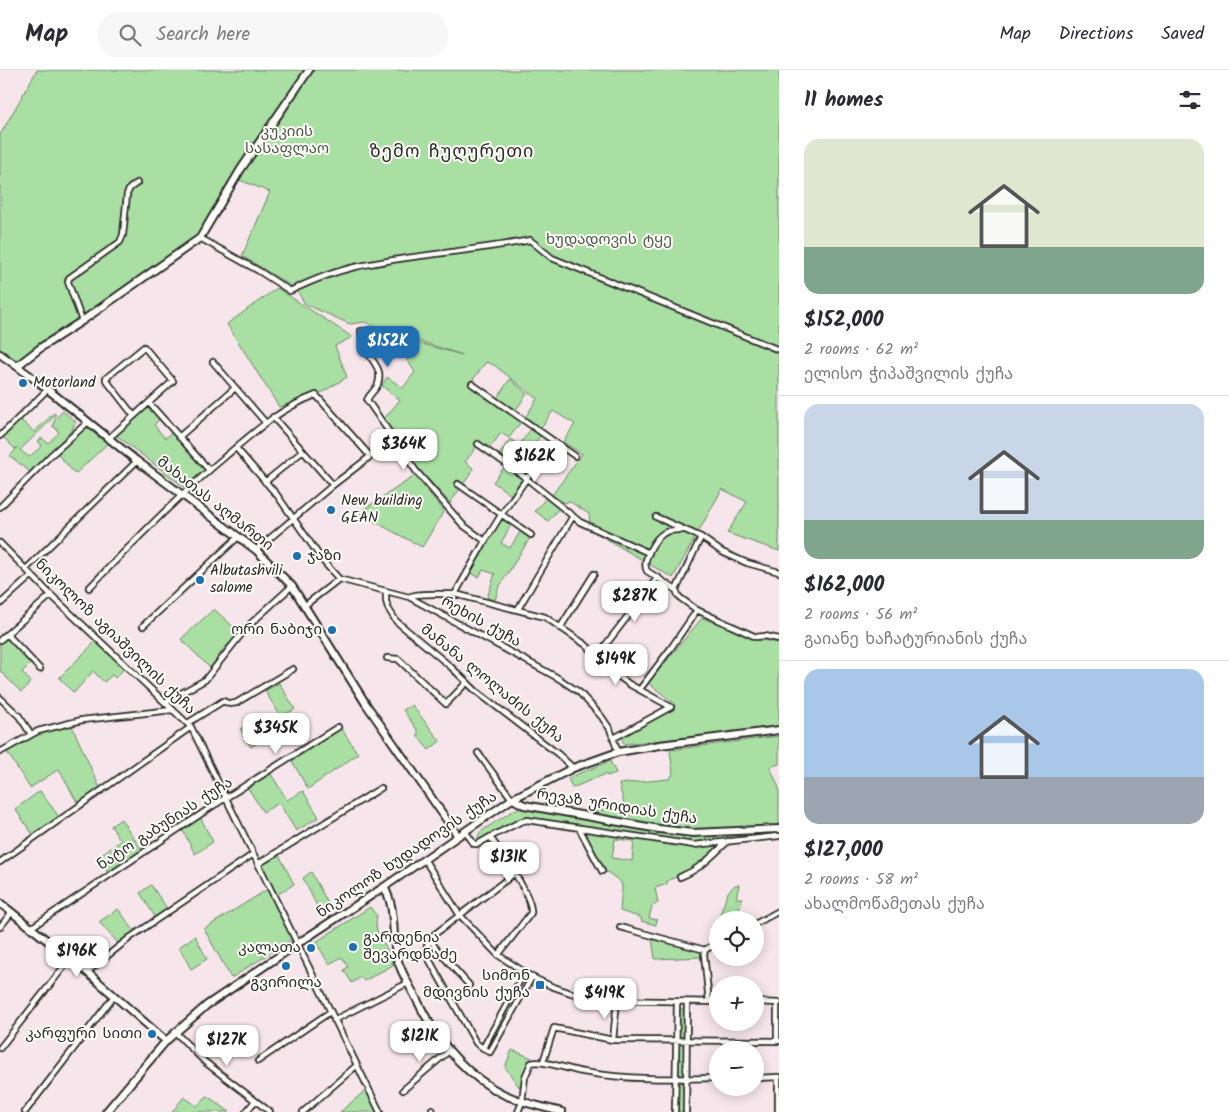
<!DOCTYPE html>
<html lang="en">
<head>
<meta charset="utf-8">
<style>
  :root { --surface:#fff; --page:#f7f7f7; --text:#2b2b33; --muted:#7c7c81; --line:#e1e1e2; --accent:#1f6fb2 }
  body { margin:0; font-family:Kalam,"Noto Sans Georgian",sans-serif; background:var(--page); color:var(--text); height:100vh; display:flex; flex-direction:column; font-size:19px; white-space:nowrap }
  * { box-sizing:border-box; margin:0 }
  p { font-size:16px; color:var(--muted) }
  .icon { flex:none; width:28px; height:28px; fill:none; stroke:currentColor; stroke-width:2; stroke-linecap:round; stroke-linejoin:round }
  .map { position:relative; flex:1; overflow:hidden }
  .side { display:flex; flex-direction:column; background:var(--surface); width:450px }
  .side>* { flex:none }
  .fabs { position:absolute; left:709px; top:841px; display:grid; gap:10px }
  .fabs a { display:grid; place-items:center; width:55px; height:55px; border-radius:50%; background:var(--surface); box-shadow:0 2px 12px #0003; font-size:25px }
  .price { position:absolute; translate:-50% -42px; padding:0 11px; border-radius:10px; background:#fff; color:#222; font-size:16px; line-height:32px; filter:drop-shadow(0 1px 2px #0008) }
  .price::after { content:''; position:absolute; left:50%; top:30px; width:15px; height:11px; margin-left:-8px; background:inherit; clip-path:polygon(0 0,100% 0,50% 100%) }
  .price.selected { background:var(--accent); color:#fff }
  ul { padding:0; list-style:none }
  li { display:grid; align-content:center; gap:10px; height:265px; padding:0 25px }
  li+li { border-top:1px solid var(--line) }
  li span { display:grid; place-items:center; height:155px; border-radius:15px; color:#555 }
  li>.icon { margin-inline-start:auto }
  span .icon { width:90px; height:90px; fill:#fffc; stroke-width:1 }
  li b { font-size:21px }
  h2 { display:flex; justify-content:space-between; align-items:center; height:60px; padding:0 25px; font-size:21px }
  header { display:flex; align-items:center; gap:30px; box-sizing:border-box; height:70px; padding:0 25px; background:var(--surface); border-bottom:1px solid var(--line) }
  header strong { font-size:24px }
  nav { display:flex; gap:28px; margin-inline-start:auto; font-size:18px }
  .search { width:350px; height:45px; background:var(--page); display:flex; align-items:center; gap:12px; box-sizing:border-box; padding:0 18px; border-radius:20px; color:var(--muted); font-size:19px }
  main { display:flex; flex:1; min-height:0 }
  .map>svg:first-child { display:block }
  .green { fill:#a9dfa3; stroke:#6a8567; fill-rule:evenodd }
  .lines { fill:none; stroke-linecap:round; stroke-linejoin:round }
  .street-casing { stroke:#2b2b2b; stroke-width:8 }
  .secondary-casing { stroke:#2b2b2b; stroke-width:10 }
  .street { stroke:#fdfcf7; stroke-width:4.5 }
  .secondary { stroke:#fdfcf7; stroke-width:6 }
  .poi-dot { fill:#1f6fb2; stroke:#fdfcf7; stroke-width:2 }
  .labels { text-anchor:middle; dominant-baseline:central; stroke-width:4; stroke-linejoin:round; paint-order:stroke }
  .park-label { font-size:15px; fill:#4a5849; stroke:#fdfcf7 }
  .poi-label { font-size:15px; fill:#2b2b2b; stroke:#fdfcf7; text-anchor:start }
  .street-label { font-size:15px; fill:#2b2b2b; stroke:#fdfcf7 }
  .quarter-label { font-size:18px; letter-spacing:1px; fill:#2b2b2b; stroke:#fdfcf7 }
</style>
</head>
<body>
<header>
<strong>Map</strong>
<div class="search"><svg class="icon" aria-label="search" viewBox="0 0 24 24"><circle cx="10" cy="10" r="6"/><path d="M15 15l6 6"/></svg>Search here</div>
<nav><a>Map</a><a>Directions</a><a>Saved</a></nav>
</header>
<main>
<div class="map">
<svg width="779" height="1042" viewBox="0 0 779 1042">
  <rect width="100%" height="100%" fill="#f6e5ea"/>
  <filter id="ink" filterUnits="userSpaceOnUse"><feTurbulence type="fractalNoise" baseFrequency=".02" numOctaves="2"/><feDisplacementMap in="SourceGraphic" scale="10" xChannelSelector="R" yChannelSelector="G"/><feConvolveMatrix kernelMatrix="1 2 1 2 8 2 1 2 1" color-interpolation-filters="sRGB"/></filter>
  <g filter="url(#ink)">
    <path class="green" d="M37,0H304L197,171L19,297L0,281V65Z
      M312,0H779V481L727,463L747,432L722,419L673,508L591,460L589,444L569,431L565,433L552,425L582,384L563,372L575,354L553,341L541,358L525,348L537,329L494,295L486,292L472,311L497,328L510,309L527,324L515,341L521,352L509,368L501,363L490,378L477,376L465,392L473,398L472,402L450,433L430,411L416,400L404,383L399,371L384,349L400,330L382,316L387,307L403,318L415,302L407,290L419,273L462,285L395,263L390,268L381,264L378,258L365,252L350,254L305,234L296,219L242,186L270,122L237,109Z
      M277,218L352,267L335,276L347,307L323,322L279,337L227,254Z
      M149,336L161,348L154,355L165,368L173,362L205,399L184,417L116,365Z
      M63,341L76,352L73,356L74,358L30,402L10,386L18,377L15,379L3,367L21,350L34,362L54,343L56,345L20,380L29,387L42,376L38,371L42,368L48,373L59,363L55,357H53L55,349Z
      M85,356L107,374L75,404L57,383Z
      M531,359L540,366L529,382L538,389L527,405L499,385L510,369L519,375Z
      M505,396L525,409L511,425L493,412Z
      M415,406L444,441L422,477L358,443Z
      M547,427L560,437L548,451L535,441Z
      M504,446L513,451L501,473L510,478L520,462L530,468L499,517L495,530L487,528L495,504L483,500L479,507L469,502Z
      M214,539L240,563L225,577L210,598L181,569Z
      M702,548L757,569L779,573V658L624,674L621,666L673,639L675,634L648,613Z
      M7,566L32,592L22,602L30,611L27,617L21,622L0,601V572Z
      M95,572L126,597L115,608L112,605L104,612L93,601L74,623L59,608Z
      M279,613L295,639L281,647L265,621Z
      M412,635L440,671L429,680L418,667V661L403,640Z
      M262,646L272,664L251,677L240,659Z
      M71,654L100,718L78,734L59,699L30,718L7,682L37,662Z
      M341,658L358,684L308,719L292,691Z
      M779,666V694L770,697L779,718V756L697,761L637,753L586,741L625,739L619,714L669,709L673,704L670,680Z
      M610,691L616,703L607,706L606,704L572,718L568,708Z
      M271,704L287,730L303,721L319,747L296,761L279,733L263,742L248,718Z
      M40,721L59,747L34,766L15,739Z
      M520,738L548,741L693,765L779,761V764L691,773L528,749L512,752L476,772L480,762L514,740Z
      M200,747L213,772L195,784L182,759Z
      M121,749L142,780L108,803L97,787L121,771L111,756Z
      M586,761L678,774H723L694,799L667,811V814L655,818L658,833L652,836L649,848L657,850L656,855L641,851L642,848L620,841L622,817L621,812L607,802L605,803L585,763ZM615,769L634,771L632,791L612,788Z
      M278,783L294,814L277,825L261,794Z
      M311,802L332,841L322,846L303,808Z
      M151,815L168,840L156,848L140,823Z
      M735,815H739L736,828H742L737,848L733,847L734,850H718L728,822Z
      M268,819L292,869L231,908L204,859Z
      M370,837L377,846C372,869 390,874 393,895L364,911L361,907L352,913L344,900L348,897L342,887L329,894L316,872Z
      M118,839L135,862L119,874L99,852Z
      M195,866L207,889L191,899L179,877Z
      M652,868L701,880L702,887L655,889Z
      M678,939H685V1042H678Z
      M512,980L532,988L519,1017L505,997Z
      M366,1020L378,1042H340Z
      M207,1026L230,1042H172L184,1027L197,1036Z"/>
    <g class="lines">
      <g class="street-casing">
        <path id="street" d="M200,168L259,201L290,221C311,211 332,202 355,197C413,184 472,182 530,170L552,188L779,280
          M82,251L68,212L69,208L120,172L123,165L127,124L130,118L137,113
          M361,261C362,268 363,275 367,281C373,293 383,299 378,314C376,320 370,323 367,330L416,401L463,455L485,471L455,524
          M213,292L265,352
          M472,314L575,386
          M149,333L209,400
          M273,347L333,415
          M0,366L48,319
          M179,367L235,318
          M109,368L134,346L106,310V308L144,277L173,311L134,346
          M478,374L526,408L580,452L649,483
          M236,378L277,425L323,491L339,509
          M265,412L303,381
          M458,414L531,465
          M0,437L50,386L88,352
          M656,447L701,467L722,482L747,493L779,502
          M684,460C677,460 671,459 664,463C655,468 641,491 647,501L676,520L679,527L697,540L756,567L765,566L779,569
          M485,471L501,445L553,371
          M0,473L51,525L191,657L380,1042
          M256,480L333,415L393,369
          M26,499L137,391
          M89,518C134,472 178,426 227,385C255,361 281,338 316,325L370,386
          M676,520L701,467
          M386,521V531L388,538L396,551L451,597L476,621L558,684L573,698
          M409,527C417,522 444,525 455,524L545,547L586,575L613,602L629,614L671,637L614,668
          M0,534L32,505
          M304,536L339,509L409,527L558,608L579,622L601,646L610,659L618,682
          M518,539L573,446
          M143,556L238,467
          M560,558L594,504
          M7,564L40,599
          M0,570L51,525
          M597,586L658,507
          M387,588L398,589L446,634L467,612
          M640,619L671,578L697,540
          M0,628L19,646L31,664
          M165,632L205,610L247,557L292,516
          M188,653L223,631L230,634L236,633L293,599
          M0,682L38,661L82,650L172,640
          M478,683L512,729
          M579,758L602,801
          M465,761L474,774H478L490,767C501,782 533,826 531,843L498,885
          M490,767L520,752L527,750L694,775L779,766
          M424,789L459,844L498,885L532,907L551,916L571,923L604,930L718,932
          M0,792L191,657
          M258,794L381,718
          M680,807C702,798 711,787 728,771
          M755,854L779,841
          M0,857L12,842
          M32,857L216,734L338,657
          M620,857L705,880
          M431,870L427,875L426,884L476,973L483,978
          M87,902L131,867L252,785
          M524,903L483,978L490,982L532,907
          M469,915L434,876L431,867L514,804
          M709,932L704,884L705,880L718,872
          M755,932L779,933
          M777,933V971
          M334,950L408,913
          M175,962L205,992L270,1042
          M613,970L617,931
          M0,978L70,889
          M258,991L330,942
          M543,992L554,958L613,970L779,971
          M755,1008L779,1007
          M403,1020L449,981
          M432,1039L433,1042
          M25,1042L114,926
          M246,1042L255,1031
          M303,1042L356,996
          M518,1042L522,1032L525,1007L531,993C542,989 570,1000 583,1002C628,1010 672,1009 718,1008
          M675,1042L677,932
          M686,1042L687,932
          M778,1042V1007"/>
      </g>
      <g class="secondary-casing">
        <path id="secondary" d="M0,284L36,310L137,391L256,480L292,516L366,634L458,766
          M17,296L43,276L82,251L200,168L241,99L309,0
          M513,729L524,735L659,759L693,763L779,759
          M384,817C397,839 391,864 397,888C401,903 410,916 417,930C436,969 463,1004 503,1024C522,1033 542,1037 562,1042
          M0,833L87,902L166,971
          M106,1042L166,971L207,935L297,874L384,817L512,729L573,698L618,682L660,675L779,660"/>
      </g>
      <use href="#street" class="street"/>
      <use href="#secondary" class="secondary"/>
    </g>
  </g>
  <g class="poi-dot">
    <circle cx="23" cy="313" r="5"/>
    <circle cx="331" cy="440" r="5"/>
    <circle cx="297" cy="486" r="5"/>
    <circle cx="200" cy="510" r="5"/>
    <circle cx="332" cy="560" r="5"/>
    <circle cx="353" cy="877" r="5"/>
    <circle cx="311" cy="878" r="5"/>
    <circle cx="286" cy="896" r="5"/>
    <rect x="535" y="910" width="10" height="10" rx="2.5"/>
    <circle cx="152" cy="964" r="5"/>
  </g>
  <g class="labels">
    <g class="park-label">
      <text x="287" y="62">კუკიის<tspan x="287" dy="17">სასაფლაო</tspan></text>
      <text x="609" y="170">ხუდადოვის ტყე</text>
    </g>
    <g class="poi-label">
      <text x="33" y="313">Motorland</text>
      <text x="341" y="431">New building<tspan x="341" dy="17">GEAN</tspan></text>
      <text x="307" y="486">ჯაზი</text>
      <text x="210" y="501">Albutashvili<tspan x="210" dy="17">salome</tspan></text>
      <text x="322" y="560" text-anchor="end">ორი ნაბიჯი</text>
      <text x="363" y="868">გარდენია<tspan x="363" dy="17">შევარდნაძე</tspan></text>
      <text x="301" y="878" text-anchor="end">კალათა</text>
      <text x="530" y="906" text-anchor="end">სიმონ<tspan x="530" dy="17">მდივნის ქუჩა</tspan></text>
      <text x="286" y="913" text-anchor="middle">გვირილა</text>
      <text x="142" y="964" text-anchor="end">კარფური სითი</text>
    </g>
    <g class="street-label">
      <text transform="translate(215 434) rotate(38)">მახათას აღმართი</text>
      <text transform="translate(481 552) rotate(29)">რეხის ქუჩა</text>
      <text transform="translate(115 567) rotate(44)">ნიკოლოზ აგიაშვილის ქუჩა</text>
      <text transform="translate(492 614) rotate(39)">მანანა ლოლაძის ქუჩა</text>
      <text transform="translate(617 737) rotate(9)">რევაზ ურიდიას ქუჩა</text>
      <text transform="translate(165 754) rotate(-33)">ნატო გაბუნიას ქუჩა</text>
      <text transform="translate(407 785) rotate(-34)">ნიკოლოზ ხუდადოვის ქუჩა</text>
    </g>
    <g class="quarter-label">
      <text x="452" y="82">ზემო ჩუღურეთი</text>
    </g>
  </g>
</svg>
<div class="fabs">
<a><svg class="icon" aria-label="locate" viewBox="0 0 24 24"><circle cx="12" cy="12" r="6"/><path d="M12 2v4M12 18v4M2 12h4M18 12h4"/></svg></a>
<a>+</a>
<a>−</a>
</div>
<b class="price selected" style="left:388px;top:298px">$152K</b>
<b class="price" style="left:404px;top:401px">$364K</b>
<b class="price" style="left:535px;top:413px">$162K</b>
<b class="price" style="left:635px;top:553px">$287K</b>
<b class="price" style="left:616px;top:616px">$149K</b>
<b class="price" style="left:276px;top:685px">$345K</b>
<b class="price" style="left:509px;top:814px">$131K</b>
<b class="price" style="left:77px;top:908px">$196K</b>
<b class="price" style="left:605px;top:950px">$419K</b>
<b class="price" style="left:420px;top:993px">$121K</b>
<b class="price" style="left:227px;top:997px">$127K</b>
</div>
<section class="side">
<h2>11 homes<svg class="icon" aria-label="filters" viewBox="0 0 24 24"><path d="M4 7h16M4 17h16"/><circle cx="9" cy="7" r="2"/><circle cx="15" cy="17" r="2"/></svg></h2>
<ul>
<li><span style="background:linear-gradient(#dfe7d0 70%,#7fa58c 0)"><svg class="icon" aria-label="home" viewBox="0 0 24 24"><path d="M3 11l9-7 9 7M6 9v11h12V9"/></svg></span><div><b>$152,000</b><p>2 rooms · 62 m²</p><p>ელისო ჭიპაშვილის ქუჩა</p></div></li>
<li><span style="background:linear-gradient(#c9d6e8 75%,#7fa58c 0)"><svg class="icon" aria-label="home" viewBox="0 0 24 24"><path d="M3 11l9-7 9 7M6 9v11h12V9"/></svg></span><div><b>$162,000</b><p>2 rooms · 56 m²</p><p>გაიანე ხაჩატურიანის ქუჩა</p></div></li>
<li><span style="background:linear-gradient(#a9c7e8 70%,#9aa5b1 0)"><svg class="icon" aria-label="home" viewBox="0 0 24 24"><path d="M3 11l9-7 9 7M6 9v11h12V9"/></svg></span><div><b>$127,000</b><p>2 rooms · 58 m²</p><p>ახალმოწამეთას ქუჩა</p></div></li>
</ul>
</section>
</main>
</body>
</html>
